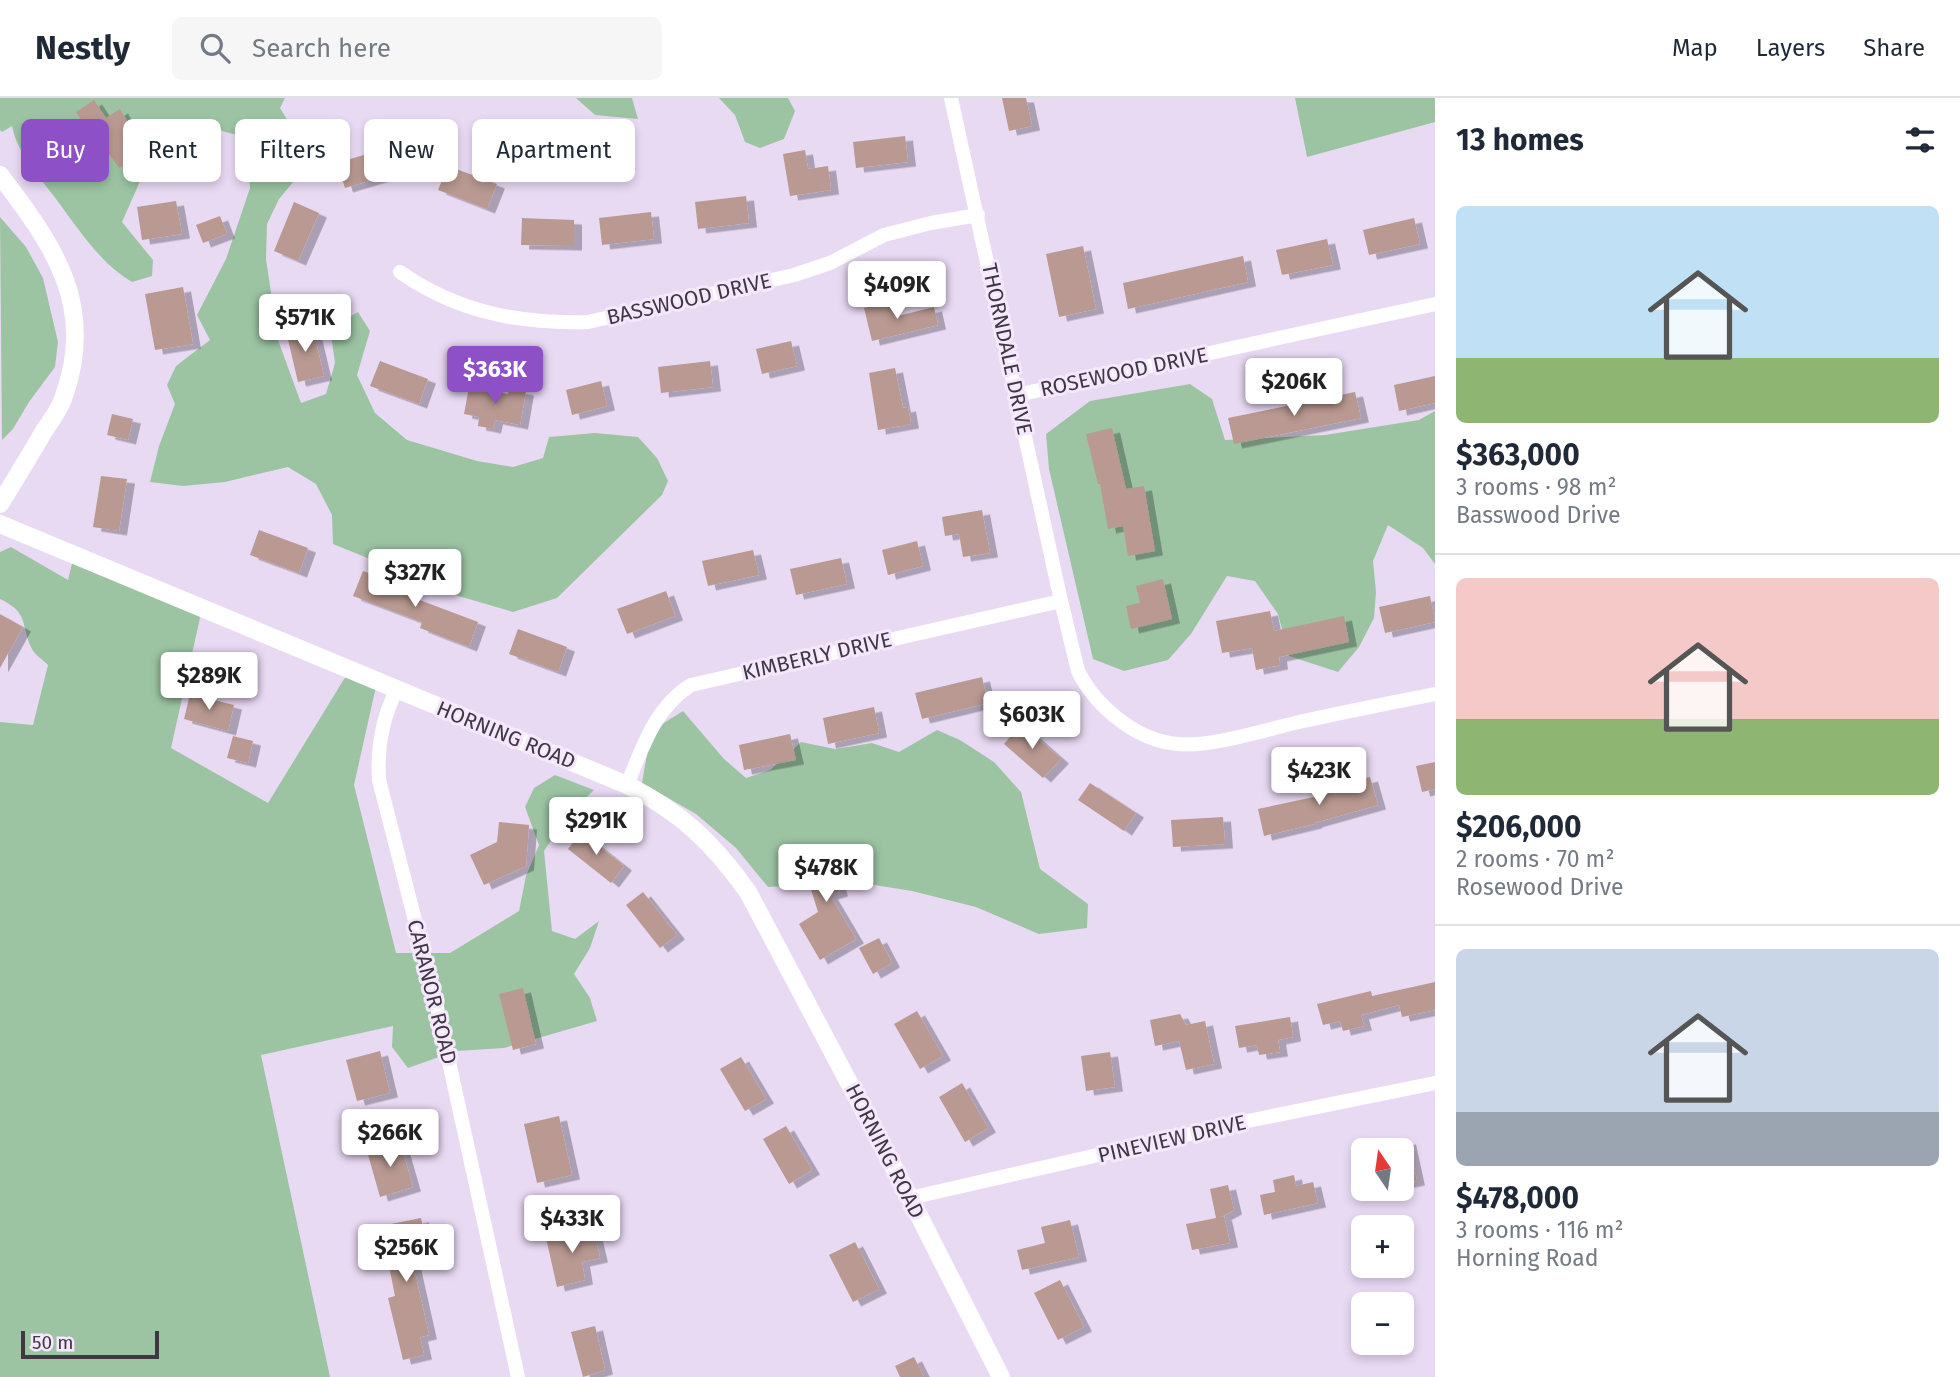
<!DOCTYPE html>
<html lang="en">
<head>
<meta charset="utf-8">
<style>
  :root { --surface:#fff; --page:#f6f6f7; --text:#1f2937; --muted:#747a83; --line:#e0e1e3; --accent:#8e50c6 }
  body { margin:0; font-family:"Fira Sans",sans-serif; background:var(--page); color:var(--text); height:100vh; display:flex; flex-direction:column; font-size:26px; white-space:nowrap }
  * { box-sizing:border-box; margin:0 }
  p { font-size:23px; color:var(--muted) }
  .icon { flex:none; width:38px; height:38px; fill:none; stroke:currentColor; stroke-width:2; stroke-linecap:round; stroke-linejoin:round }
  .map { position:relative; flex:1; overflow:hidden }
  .panel { display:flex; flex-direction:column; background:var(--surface); width:525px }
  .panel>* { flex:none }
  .top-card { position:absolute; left:21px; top:21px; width:665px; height:63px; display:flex; gap:14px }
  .needle { width:46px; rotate:347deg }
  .controls { position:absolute; left:1351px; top:1040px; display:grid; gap:14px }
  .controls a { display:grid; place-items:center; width:63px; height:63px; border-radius:10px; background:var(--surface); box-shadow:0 4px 10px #0003; font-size:35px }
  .scale { position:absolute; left:21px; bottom:18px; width:138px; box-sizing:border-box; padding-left:7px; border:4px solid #3e3842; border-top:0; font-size:19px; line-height:24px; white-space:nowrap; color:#3e3842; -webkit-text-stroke:5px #f5e8fe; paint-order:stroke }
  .price { position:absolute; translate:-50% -60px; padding:0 16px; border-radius:7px; background:#fff; color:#222; font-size:23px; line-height:46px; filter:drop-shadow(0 2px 4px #0008) }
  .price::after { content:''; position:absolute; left:50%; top:42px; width:21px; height:16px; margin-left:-10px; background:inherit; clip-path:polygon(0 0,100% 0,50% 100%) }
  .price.current { background:var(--accent); color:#fff }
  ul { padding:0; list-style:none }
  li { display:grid; align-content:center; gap:14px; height:371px; padding:0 21px }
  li+li { border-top:2px solid var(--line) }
  li span { display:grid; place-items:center; height:217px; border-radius:10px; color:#555 }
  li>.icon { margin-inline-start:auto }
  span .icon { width:126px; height:126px; fill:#fffc; stroke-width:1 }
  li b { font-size:30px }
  h2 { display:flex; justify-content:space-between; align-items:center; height:84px; padding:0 21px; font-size:30px }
  .pill { padding:0 24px; border-radius:10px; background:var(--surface); box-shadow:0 4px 10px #0003; font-size:24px; line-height:63px }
  .pill.current { background:var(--accent); color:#fff }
  header { display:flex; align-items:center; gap:42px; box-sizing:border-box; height:98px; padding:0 35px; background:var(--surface); border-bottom:2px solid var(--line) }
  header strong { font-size:33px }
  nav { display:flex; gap:38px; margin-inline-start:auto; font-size:24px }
  .search { width:490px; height:63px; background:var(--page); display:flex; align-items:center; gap:18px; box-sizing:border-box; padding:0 24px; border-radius:10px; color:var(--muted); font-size:26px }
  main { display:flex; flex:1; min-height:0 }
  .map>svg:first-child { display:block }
  .green { fill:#9cc4a3 }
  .building { fill:#b99991; filter:url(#shadow) }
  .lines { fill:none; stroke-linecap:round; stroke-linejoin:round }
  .minor { stroke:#fff; stroke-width:14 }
  .tertiary { stroke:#fff; stroke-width:18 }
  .labels { text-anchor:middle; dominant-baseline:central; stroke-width:6; stroke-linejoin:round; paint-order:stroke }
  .street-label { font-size:21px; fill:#3e3842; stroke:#f5e8fe }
</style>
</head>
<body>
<header>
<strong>Nestly</strong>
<div class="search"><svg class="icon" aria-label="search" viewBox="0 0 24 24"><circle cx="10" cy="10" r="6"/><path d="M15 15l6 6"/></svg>Search here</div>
<nav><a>Map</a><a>Layers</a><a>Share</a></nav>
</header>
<main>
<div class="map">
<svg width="1435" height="1279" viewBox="0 0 1435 1279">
  <defs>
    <filter id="shadow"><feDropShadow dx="8" dy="4.5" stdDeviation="0" flood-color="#0004"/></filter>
  </defs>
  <rect width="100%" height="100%" fill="#e9daf4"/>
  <path class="green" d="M0,0H285L280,10L296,36L302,54L294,83L279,101L267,126L266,161L278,242L301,305L326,296L335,265L330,230L358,214L370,233L357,277L375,315L407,342L477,363L513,369L543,360L549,339L595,335L638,339L657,360L668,383L662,397L557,500L513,514L431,490L392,470L333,446L332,417L316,386L288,369L225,384L183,388L150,384L159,348L175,306L167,287L176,268L210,242L197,217L226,161L250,90L247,59L237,37L207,29L173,35L150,61L122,124L153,162L152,178L132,184C98,164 76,127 53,97C37,76 17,54 12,28L2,34L0,32Z
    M576,0H632L638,21L595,17Z
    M719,0H788L795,13L784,41L760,50L745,44L735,17Z
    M1295,0H1435V24L1307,59Z
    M0,119L26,149L43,180L58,244L55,269L29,304L13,331L2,342Z
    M1190,286L1212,301L1225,342L1325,337L1419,322L1435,313V466L1423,450L1388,427L1373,463L1376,494L1374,520L1359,549L1338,574L1289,558L1278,516L1255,483L1227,478L1191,536L1168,562L1124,573L1093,561L1049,371L1046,336L1090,303Z
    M11,449L68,482L74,457L202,511L171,650L268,705L349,573L377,584L354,687L396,855H450L519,813L526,778L539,747L525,709L534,690L555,677L594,692L567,718L544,753L552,833L575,841L599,823L590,850L574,876L590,900L597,923L504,950L456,953L408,970L392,949L393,928L261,957L330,1279H0V624L33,627L48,567C43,562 35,557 32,551C20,527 30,515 0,501V454Z
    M683,613L724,661L746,680L770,672L801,644L835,651L872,645L899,654L937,632L960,642L994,664L1021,694L1040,771L1088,806L1087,830L1039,836L976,809L912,793L856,784L768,789L736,750L696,716L642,685L651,633Z"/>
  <path class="building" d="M1002,0H1026L1032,28L1009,33Z
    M94,2L106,20L120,11L133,33L122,41L134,60L119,70L98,40L95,42L76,14Z
    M905,38L908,64L856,70L853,44Z
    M387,50L395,75L345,90L337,65Z
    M805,52L808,71L828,68L831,92L790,98L783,56Z
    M448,68L497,86L487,111L438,92Z
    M746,98L749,125L698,131L695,104Z
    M176,103L182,136L142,142L137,109Z
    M294,104L319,115L298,163L274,153Z
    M651,114L654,141L602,147L599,120Z
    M220,118L227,136L203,145L196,127Z
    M522,120L574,122V148L521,147Z
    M1414,120L1420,146L1369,157L1363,132Z
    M1327,141L1333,167L1282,177L1276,152Z
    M1083,148L1096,211L1059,219L1046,156Z
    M1243,158L1248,184L1128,211L1123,185Z
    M183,189L193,246L155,252L145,196Z
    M891,204L894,219L934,209L938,227L872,243L864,210Z
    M312,227L324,278L298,284L286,233Z
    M791,243L797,268L762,276L756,251Z
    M380,263L428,281L419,306L370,288Z
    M710,263L713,289L661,295L658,269Z
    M895,270L903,310L908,309L911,326L878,332L869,275Z
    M1435,278V305L1399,313L1394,287Z
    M601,283L607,308L572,317L566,292Z
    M469,289L508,296L509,290L526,293L520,327L495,322L493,331L478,328L479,319L464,316Z
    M1355,294L1361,320L1234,346L1228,320Z
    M112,316L133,321L128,342L107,337Z
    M1112,330L1126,391L1144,388L1155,453L1128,458L1123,428L1108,431L1100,386H1098L1086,336Z
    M101,378L127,381L119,433L93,429Z
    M982,412L990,455L963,459L959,436L945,438L942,419Z
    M259,432L308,450L299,475L250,457Z
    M917,443L923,468L888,477L882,452Z
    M753,452L759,477L708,488L702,463Z
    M841,460L847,486L796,497L790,471Z
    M363,473L412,491L409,498L478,524L469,549L420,530L422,524L353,498Z
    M1163,481L1172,521L1131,531L1126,508L1140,505L1136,488Z
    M666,493L675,518L627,536L617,511Z
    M1430,498L1435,524L1385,535L1379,509Z
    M1270,513L1274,533L1344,518L1349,544L1279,559L1280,567L1256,572L1252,550L1222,555L1216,523Z
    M0,516L23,529L0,570Z
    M518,531L567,549L558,574L509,556Z
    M982,579L988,605L922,621L915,595Z
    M190,596L234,607L228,633L184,621Z
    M874,609L879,635L828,646L823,620Z
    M1021,626L1061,661L1043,680L1004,646Z
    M790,636L796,662L744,672L739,647Z
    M233,638L253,643L248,665L227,660Z
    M1435,664V691L1422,694L1416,668Z
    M1370,679L1378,707L1314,725V726L1264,738L1258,711L1328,696L1327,691Z
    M1090,685L1136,715L1124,733L1078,702Z
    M1223,719L1225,746L1173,749L1171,722Z
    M499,724L529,727L526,768L484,787L470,757L497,744Z
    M581,734L624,768L611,785L568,751Z
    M842,750L850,772L835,777L840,794L830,797L856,841L820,862L799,826L818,814L802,763Z
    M643,794L677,837L660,850L626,807Z
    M879,840L892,865L873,876L859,850Z
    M1435,884V912L1402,919L1399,907L1361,917L1364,928L1343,933L1340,923L1323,927L1317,906L1371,893L1372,898Z
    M523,890L536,946L513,952L499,896Z
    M917,913L943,958L920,971L894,926Z
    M1180,916L1186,927L1205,923L1214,966L1186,972L1179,943L1155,948L1150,922Z
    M1290,919L1293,939L1278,942L1280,954L1259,957L1257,947L1239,950L1235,928Z
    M380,953L390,995L357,1003L346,962Z
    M1110,954L1115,989L1086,993L1081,958Z
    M741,959L766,1001L745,1013L720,971Z
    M962,985L988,1030L965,1044L939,999Z
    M559,1018L572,1077L537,1085L524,1026Z
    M786,1028L812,1072L789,1086L763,1041Z
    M1408,1042L1417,1083L1402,1086V1043Z
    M400,1044L413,1089L380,1099L367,1053Z
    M1294,1077L1296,1088L1313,1084L1318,1105L1264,1117L1260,1097L1275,1094L1273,1082Z
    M1228,1087L1234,1112L1221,1119L1224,1118L1230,1145L1192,1152L1186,1126L1216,1120L1210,1091Z
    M421,1120L428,1153L411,1157L429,1237L420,1239L424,1257L403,1262L388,1200L395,1198L381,1128Z
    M1070,1122L1079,1159L1022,1172L1017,1152L1045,1145L1041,1129Z
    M593,1130L600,1160L582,1164L585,1182L557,1189L546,1140Z
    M855,1144L879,1191L853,1204L829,1157Z
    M1060,1182L1084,1229L1058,1242L1034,1195Z
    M595,1228L605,1272L583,1279L571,1234Z
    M914,1259L924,1279H900L895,1268Z"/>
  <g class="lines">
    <path class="minor" d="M951,0L1061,503L1078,573C1096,609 1137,643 1178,646C1213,649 1264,632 1299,624C1344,614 1390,605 1435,596
      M400,174C457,214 519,226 588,224L794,177L830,165L884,137L931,125L978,117
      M1017,297L1435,206
      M396,593C382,621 377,650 379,682L435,900L518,1279
      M627,687C642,651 655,609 691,587L1061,503
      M910,1100L1238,1025L1435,985"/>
    <path class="tertiary" d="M0,77C54,148 97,208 63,301C59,312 51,323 44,333C30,357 15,382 0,406
      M0,426L627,687C681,714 713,745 748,794L910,1100L1001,1279"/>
  </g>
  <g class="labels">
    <g class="street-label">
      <text transform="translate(689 201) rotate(-13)">BASSWOOD DRIVE</text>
      <text transform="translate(1007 251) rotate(78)">THORNDALE DRIVE</text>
      <text transform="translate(1124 274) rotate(-12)">ROSEWOOD DRIVE</text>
      <text transform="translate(817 558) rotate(-13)">KIMBERLY DRIVE</text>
      <text transform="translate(506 637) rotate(22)">HORNING ROAD</text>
      <text transform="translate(432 894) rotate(76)">CARANOR ROAD</text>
      <text transform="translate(1172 1041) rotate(-13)">PINEVIEW DRIVE</text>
      <text transform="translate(885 1053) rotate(63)">HORNING ROAD</text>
    </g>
  </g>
</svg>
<div class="controls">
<a><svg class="needle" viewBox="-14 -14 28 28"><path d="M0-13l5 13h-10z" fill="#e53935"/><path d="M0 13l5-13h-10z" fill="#747a83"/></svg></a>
<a>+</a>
<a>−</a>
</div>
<div class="scale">50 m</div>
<b class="price" style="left:897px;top:223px">$409K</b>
<b class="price" style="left:305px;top:256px">$571K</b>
<b class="price current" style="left:495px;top:308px">$363K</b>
<b class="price" style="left:1294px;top:320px">$206K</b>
<b class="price" style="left:415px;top:511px">$327K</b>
<b class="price" style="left:209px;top:614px">$289K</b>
<b class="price" style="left:1032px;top:653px">$603K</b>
<b class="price" style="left:1319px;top:709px">$423K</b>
<b class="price" style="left:596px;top:759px">$291K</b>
<b class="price" style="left:826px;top:806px">$478K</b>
<b class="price" style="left:390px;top:1071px">$266K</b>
<b class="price" style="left:572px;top:1157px">$433K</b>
<b class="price" style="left:406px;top:1186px">$256K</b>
<div class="top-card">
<a class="pill current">Buy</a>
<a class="pill">Rent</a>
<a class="pill">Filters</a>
<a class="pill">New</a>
<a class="pill">Apartment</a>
</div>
</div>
<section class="panel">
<h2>13 homes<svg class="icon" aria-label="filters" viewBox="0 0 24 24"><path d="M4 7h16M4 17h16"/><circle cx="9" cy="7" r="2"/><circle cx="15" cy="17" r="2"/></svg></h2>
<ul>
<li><span style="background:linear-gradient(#bfe0f5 70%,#8fb573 0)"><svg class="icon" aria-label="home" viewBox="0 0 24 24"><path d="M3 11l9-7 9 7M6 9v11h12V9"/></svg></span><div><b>$363,000</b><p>3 rooms · 98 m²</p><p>Basswood Drive</p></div></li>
<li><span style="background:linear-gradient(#f6c9c9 65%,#8fb573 0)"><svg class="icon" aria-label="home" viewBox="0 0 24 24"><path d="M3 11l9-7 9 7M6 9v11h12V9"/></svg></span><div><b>$206,000</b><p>2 rooms · 70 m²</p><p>Rosewood Drive</p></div></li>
<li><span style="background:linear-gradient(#c9d6e8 75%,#9aa5b1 0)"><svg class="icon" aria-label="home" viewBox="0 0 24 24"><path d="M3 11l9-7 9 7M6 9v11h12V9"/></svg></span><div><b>$478,000</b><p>3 rooms · 116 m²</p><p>Horning Road</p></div></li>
</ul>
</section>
</main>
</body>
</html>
